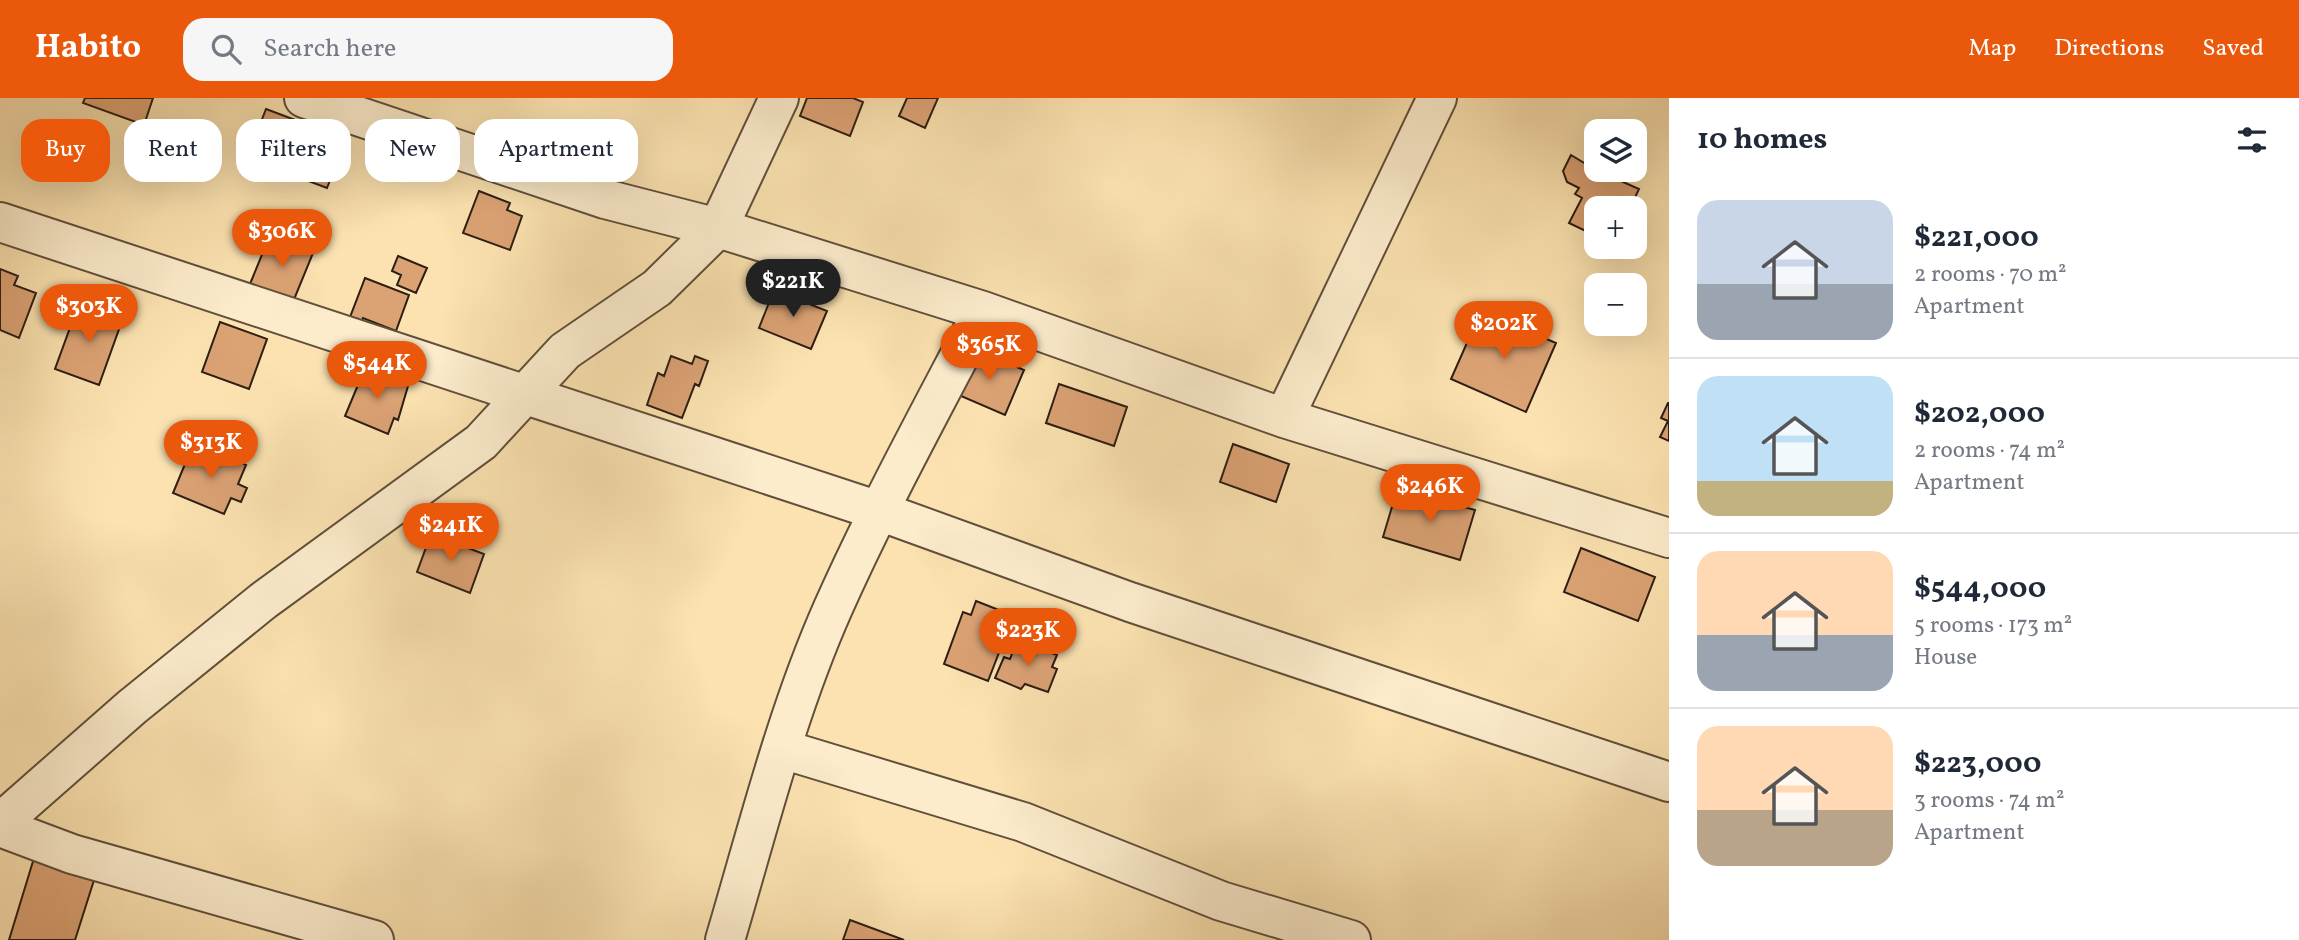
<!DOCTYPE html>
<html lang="en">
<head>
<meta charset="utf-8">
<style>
  :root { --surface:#fff; --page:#f6f6f7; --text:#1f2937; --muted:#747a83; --line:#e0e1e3; --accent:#ea580c }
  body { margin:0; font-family:Vollkorn,serif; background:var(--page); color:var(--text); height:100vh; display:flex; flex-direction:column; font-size:26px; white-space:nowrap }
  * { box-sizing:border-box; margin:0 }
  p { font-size:23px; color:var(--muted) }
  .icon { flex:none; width:38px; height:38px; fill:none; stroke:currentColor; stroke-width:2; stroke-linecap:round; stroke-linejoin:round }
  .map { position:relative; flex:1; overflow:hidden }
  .details { display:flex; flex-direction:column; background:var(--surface); width:630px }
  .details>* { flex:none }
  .top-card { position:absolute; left:21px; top:21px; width:665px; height:63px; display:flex; gap:14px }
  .controls { position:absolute; left:1584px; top:21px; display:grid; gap:14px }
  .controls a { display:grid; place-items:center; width:63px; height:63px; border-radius:14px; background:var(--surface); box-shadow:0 7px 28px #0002; font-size:35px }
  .price { position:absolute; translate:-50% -60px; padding:0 16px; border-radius:24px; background:var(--accent); color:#fff; font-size:23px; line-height:46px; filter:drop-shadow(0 2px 4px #0008) }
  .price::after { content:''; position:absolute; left:50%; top:42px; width:21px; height:16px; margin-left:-10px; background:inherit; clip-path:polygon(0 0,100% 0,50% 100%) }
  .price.active { background:#222; color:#fff }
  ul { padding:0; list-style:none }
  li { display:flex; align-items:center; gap:21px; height:175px; padding:0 28px }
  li+li { border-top:2px solid var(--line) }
  li span { display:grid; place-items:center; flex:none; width:196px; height:140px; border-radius:21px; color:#555 }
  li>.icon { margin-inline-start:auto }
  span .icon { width:84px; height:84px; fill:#fffc; stroke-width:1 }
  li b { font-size:30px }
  h2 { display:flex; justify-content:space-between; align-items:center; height:84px; padding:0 28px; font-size:30px }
  .pill { padding:0 24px; border-radius:21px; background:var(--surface); box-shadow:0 7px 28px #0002; font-size:24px; line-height:63px }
  .pill.active { background:var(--accent); color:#fff }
  header { display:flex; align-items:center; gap:42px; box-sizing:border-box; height:98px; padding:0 35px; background:var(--accent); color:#fff }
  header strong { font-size:33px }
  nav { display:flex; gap:38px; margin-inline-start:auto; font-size:24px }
  .search { width:490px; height:63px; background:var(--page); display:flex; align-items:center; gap:18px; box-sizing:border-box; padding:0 24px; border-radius:21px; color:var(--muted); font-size:26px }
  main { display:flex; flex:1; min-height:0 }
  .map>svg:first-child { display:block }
  .building { fill:#dba274; stroke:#2c1e13; stroke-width:2 }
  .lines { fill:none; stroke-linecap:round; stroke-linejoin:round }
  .minor-casing { stroke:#604f3a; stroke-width:42 }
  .minor { stroke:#fceccc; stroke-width:38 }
</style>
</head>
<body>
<header>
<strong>Habito</strong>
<div class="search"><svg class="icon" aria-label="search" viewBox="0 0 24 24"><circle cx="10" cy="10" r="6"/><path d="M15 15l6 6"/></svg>Search here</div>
<nav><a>Map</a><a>Directions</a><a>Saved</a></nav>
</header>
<main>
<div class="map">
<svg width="1669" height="842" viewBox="0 0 1669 842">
  <rect width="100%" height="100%" fill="#fbe2b0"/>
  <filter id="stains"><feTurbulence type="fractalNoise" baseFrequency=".00286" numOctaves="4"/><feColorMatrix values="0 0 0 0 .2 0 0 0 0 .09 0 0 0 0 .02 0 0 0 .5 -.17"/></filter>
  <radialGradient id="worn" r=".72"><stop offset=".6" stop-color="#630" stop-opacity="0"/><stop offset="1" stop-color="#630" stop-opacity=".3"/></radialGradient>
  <path class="building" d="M85,0H153L144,27L83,5Z
    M807,0H853L863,4L850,38L800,18Z
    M907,0H938L925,30L899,18Z
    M266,11L346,41L327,90L247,60Z
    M1571,57L1596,72L1639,91L1630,110H1596V138L1569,125L1582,100L1575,96L1579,90L1567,84L1563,73Z
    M479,93L510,105L507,112L522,118L510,152L463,135Z
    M270,137L313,155L293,204L250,186Z
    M398,158L427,170L416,195L397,187L401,177L392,173Z
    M0,171L18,178L14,187L36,195L19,240L0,232Z
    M365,180L409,197L396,233L363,220L359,232L347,227Z
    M774,192L827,213L811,251L759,230Z
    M79,205L123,220L99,287L55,271Z
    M1481,213L1556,245L1526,314L1451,281Z
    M220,224L267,241L249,291L202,274Z
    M973,250L1024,272L1005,317L954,295Z
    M671,258L692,266L695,258L708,263L699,288L695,286L682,320L647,307L658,275L664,278Z
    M365,270L408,288L398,322L394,320L388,336L345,318Z
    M1059,286L1127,309L1114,348L1046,325Z
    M1668,305H1669V343L1660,339L1668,323L1661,320Z
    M1233,346L1289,366L1276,404L1220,384Z
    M192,349L206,355L208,351L246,367L238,386L247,390L241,404L231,400L224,416L173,395Z
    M1397,392L1427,401L1429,392L1447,397L1445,404L1475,412L1460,462L1383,439Z
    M431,436L484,456L470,495L417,474Z
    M1581,450L1655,479L1638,523L1564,494Z
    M976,503L999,512L995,521L1002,524L999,530L1007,534L988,583L944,566L963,514L971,517Z
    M1017,542L1057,557L1052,569L1057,571L1048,594L1025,586L1021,591L995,580L1004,559L1010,561Z
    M34,760L95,779L75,842H9Z
    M850,822L904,842H843Z"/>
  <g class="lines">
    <g class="minor-casing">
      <path id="minor" d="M304,0L605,101L718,130L983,213L1284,320L1669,440
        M0,124L879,413L1130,504L1669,684
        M1284,320L1437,0
        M782,651L1023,724L1221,803L1351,842
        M0,725L132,609L263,503L481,344L565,253L657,190L718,130L779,0
        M0,729L72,756L374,842
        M725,842C758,731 786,616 833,510C878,409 932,311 983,213"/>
    </g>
    <use href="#minor" class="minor"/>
  </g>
  <rect width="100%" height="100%" filter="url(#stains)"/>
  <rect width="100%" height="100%" fill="url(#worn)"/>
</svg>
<div class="controls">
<a><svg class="icon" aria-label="layers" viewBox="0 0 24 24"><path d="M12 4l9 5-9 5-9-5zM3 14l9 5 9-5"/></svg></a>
<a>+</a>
<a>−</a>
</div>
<b class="price" style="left:282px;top:171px">$306K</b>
<b class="price active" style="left:793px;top:221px">$221K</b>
<b class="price" style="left:89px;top:246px">$303K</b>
<b class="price" style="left:1504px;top:263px">$202K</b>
<b class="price" style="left:989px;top:284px">$365K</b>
<b class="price" style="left:377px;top:303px">$544K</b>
<b class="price" style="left:211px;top:382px">$313K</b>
<b class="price" style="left:1430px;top:426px">$246K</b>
<b class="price" style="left:451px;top:465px">$241K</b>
<b class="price" style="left:1028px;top:570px">$223K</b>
<div class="top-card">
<a class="pill active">Buy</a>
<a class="pill">Rent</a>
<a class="pill">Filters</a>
<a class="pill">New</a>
<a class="pill">Apartment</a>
</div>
</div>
<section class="details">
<h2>10 homes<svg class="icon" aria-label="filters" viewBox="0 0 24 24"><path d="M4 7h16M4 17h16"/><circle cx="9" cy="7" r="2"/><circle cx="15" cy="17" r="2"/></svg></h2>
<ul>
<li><span style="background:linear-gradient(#c9d6e8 60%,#9aa5b1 0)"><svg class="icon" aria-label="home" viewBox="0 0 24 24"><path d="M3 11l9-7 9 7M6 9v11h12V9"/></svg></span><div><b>$221,000</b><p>2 rooms · 70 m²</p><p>Apartment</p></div></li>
<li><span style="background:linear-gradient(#bfe0f5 75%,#c2b280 0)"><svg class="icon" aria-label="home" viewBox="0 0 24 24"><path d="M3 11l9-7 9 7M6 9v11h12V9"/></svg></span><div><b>$202,000</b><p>2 rooms · 74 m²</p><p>Apartment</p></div></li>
<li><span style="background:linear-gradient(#ffd9b3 60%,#9aa5b1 0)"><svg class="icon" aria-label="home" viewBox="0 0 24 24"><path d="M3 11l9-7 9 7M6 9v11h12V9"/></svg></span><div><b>$544,000</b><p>5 rooms · 173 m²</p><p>House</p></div></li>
<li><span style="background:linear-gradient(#ffd9b3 60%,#b9a48a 0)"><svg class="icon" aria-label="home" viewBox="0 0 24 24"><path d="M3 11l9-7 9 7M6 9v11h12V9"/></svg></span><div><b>$223,000</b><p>3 rooms · 74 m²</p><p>Apartment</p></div></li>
</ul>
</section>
</main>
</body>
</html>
